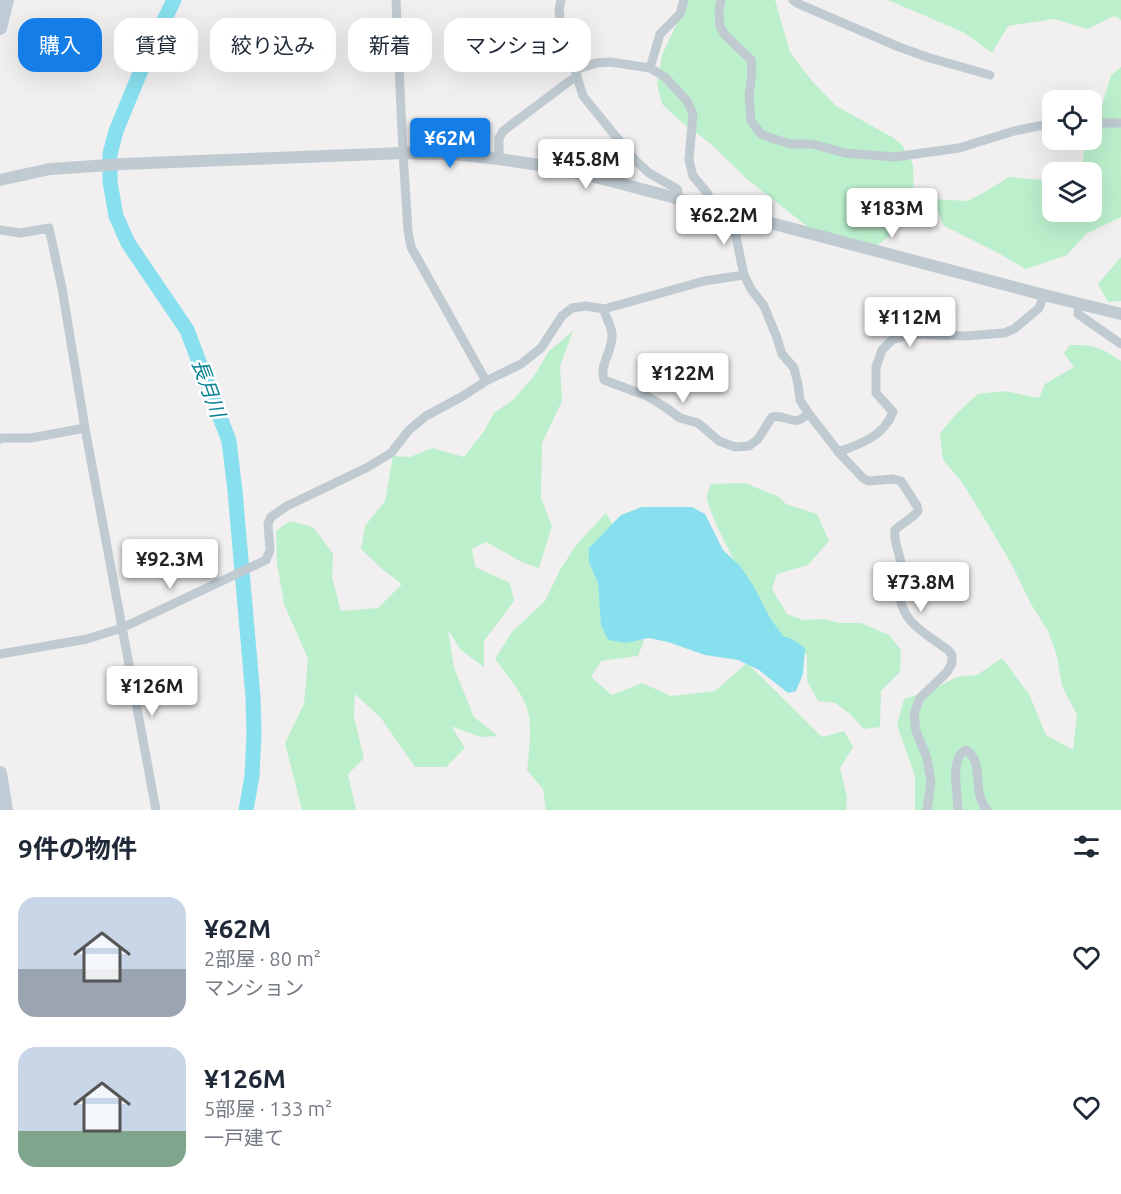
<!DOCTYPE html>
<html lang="ja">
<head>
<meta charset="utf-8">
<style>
  :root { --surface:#fff; --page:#f6f6f7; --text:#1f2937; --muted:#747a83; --accent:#147de6 }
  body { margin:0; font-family:Ubuntu,"Noto Sans JP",sans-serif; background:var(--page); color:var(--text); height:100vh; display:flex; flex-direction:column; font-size:22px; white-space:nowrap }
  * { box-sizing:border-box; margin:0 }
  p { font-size:20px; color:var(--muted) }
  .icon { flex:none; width:33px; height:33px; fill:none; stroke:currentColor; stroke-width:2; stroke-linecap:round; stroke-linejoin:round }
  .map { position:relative; height:810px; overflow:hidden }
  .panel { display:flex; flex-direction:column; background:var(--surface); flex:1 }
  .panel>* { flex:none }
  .top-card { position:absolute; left:18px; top:18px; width:600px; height:54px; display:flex; gap:12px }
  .fabs { position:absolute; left:1042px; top:90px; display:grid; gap:12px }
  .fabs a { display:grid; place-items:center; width:60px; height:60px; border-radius:12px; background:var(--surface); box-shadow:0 6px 24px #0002; font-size:30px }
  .price { position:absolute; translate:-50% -51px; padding:0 14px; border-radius:6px; background:#fff; color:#222; font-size:20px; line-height:39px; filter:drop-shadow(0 2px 3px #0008) }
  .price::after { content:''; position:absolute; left:50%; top:36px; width:18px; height:14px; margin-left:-9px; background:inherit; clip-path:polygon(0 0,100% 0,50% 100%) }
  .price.current { background:var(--accent); color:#fff }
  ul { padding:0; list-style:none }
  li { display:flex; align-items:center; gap:18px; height:150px; padding:0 18px }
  li span { display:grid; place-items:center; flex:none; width:168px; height:120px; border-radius:18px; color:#555 }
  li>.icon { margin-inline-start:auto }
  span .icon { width:72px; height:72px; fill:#fffc; stroke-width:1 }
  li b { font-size:26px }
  h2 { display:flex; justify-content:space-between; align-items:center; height:72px; padding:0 18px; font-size:26px }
  .pill { padding:0 21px; border-radius:18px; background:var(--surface); box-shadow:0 6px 24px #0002; font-size:21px; line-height:54px }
  .pill.current { background:var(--accent); color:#fff }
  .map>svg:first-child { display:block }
  .green { fill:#bcf0cd }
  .water { fill:#88e0ee }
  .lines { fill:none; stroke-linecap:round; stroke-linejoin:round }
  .river { stroke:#88e0ee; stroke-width:15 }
  .minor { stroke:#bfcad1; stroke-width:9 }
  .tertiary { stroke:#bfcad1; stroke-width:12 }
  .secondary { stroke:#bfccd6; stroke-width:14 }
  .labels { text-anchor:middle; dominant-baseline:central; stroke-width:5; stroke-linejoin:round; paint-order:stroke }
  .water-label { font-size:20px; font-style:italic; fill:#0a8296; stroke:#fff }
</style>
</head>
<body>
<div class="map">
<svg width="1121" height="810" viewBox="0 0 1121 810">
  <rect width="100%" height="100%" fill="#f1efef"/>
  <path class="green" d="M688,0H775L790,52L812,81L836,106L892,137L902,145L913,164L914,201L897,230L875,247L827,242L747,179L711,144L680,121L662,104L657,84L662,55Z
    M888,0H1121V20L1114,16L1088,29L1054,19L1008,26L992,53L963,32Z
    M1121,67V217L1086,234L1067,255L1026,269L998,253L943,225L934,199L967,201L983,193L1009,177L1053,181V212H1092V172H1074L1083,160L1085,140H1092V121L1102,106L1111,75Z
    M1121,257V301L1108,302L1098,284Z
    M573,331L560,366L562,401L542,443L541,498L552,526L539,568L522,562L486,542L472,549L475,567L510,583L514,601L484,641V667L461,650L448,630L454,668L474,717L498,736L480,737L451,726L465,748L446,767H415L381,718L355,694L354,717L364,758L348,774L356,810H302L285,743L304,704L308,659L284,604L277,563L276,531L290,521L313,527L333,554L332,577L341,611L378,608L402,584L382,569L361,549L365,526L385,501L393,456L410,457L432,448L464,457L484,431L494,413L513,400L534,376L549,351Z
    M1070,345C1095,345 1100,347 1121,361V810H915V776L897,725L904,699L929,691L957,677L977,675L1002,658L1029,694L1046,735L1073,750L1077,715L1062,686L1057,656L1048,631L1031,604L1011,563L984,518L961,481L943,460L940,433L957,413L978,394L1004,391L1039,398L1045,384L1074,367L1064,353Z
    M745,483L779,497L786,504L817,514L829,541L808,565L777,574L772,589L787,614L803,620L823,619L839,623H861L889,635L901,650L900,672L881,691L880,727L864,729L850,714L835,703L818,701L807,681V655C801,653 793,653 789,650C774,638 706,514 707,497C707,493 710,488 711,484Z
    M606,513L620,537L616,628L644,641L638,656L601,661L591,677L612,695L642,683L671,696L715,691L747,663L822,737L844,731L853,747L840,768L847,797L846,810H546L543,789L527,770C529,754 532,728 528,712C524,694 506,674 495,659L512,632L545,601L560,570L577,544Z"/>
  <path class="water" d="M642,507H692L705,514L723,550L740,566L753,585L770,618L783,636L794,640L805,648L803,674L796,691L788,693L759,670L738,660L705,655L668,642L649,638L626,643L608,640L601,625L598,583L589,562V548L621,515Z"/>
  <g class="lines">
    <path class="river" d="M174,0L149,51L116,131L110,154V182L116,216L128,243L187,330L229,441L235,491L253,697L254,734L252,776L246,810"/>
    <path class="minor" d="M396,0L403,153L408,231L411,247L486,381
      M561,0L559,10L561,25L583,96L635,160L649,173L677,189L679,199
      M721,0L719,10L720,26L724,34L751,60L752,73L749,96L751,121L761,134L771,138L791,144H812L845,153L894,157L959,148L1014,131L1053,123
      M793,0L799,4L899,47L930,58L990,75
      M650,68L660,34L680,14L684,0
      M575,70L596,63L610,62L650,68L665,77L687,101L693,114L689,160L693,176L708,194V206
      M1092,123H1121
      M499,159V138L503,131L571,80L577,78
      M731,213L744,275L751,289L764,306L777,338L782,354L794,368L798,384L800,400L809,414L841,455L863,478L868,481L893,479L901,481L917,506L918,511C912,519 902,523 895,530C893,544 901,553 901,567C902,575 899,582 899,590C900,622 925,633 948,650L952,655V663L947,672L920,698L914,714L916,731L927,758L931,782L927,810
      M0,230L20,233L49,228L62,288L85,428L156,810
      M1079,304L1078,314L1121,344
      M604,309C605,317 611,325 612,333C614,350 599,363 604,380L647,396L665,407L680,418L698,423L719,441L735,447L749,446L758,439L772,417C783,414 790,423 799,420C800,420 808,414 809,414
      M0,439L2,438H31L85,428
      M838,452C861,444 884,436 893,412L876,393V367L882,350L892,340L910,334L966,336L1004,333L1014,329L1039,308L1044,295
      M0,654L87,639L122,628L266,560L270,550L268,524L271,517L287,506L368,467L391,453L409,430L426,416L463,396L486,381L521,364L541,348L562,316L572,308L586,306L604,309L704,281L744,275
      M958,810C958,794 949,757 966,750C981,758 976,782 980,796C981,801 984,806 987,810"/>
    <path class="tertiary" d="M0,180L50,169L124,164L403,153L453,154L499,159L553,167L607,180L1044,295L1121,314"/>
    <path class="secondary" d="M0,28L7,0
      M0,773L6,810"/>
  </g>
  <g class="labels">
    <g class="water-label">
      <text transform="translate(209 388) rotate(70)">長月川</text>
    </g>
  </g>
</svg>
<div class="fabs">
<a><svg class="icon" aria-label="locate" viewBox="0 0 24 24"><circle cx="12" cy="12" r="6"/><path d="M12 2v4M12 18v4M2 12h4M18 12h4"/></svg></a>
<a><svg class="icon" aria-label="layers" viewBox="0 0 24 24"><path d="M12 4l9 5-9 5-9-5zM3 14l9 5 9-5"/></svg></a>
</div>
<b class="price current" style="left:450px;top:169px">¥62M</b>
<b class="price" style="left:586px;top:190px">¥45.8M</b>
<b class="price" style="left:892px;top:239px">¥183M</b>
<b class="price" style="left:724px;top:246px">¥62.2M</b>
<b class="price" style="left:910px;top:348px">¥112M</b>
<b class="price" style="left:683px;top:404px">¥122M</b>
<b class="price" style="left:170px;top:590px">¥92.3M</b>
<b class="price" style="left:921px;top:613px">¥73.8M</b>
<b class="price" style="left:152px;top:717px">¥126M</b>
<div class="top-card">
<a class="pill current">購入</a>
<a class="pill">賃貸</a>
<a class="pill">絞り込み</a>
<a class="pill">新着</a>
<a class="pill">マンション</a>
</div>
</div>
<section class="panel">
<h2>9件の物件<svg class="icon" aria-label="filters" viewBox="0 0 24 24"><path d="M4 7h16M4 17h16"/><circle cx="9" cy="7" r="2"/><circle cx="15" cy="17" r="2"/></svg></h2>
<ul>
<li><span style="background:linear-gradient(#c9d6e8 60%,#9aa5b1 0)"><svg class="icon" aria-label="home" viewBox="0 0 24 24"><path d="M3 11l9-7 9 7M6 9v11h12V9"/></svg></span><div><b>¥62M</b><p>2部屋 · 80 m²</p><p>マンション</p></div><svg class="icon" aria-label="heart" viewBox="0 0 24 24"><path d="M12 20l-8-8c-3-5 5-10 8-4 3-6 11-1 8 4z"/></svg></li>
<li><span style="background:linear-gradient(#c9d6e8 70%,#7fa58c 0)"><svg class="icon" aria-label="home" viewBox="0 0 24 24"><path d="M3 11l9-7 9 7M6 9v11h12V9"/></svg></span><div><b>¥126M</b><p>5部屋 · 133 m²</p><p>一戸建て</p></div><svg class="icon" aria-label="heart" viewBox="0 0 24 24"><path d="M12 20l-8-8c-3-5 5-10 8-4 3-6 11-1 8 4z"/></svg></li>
</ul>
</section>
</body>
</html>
